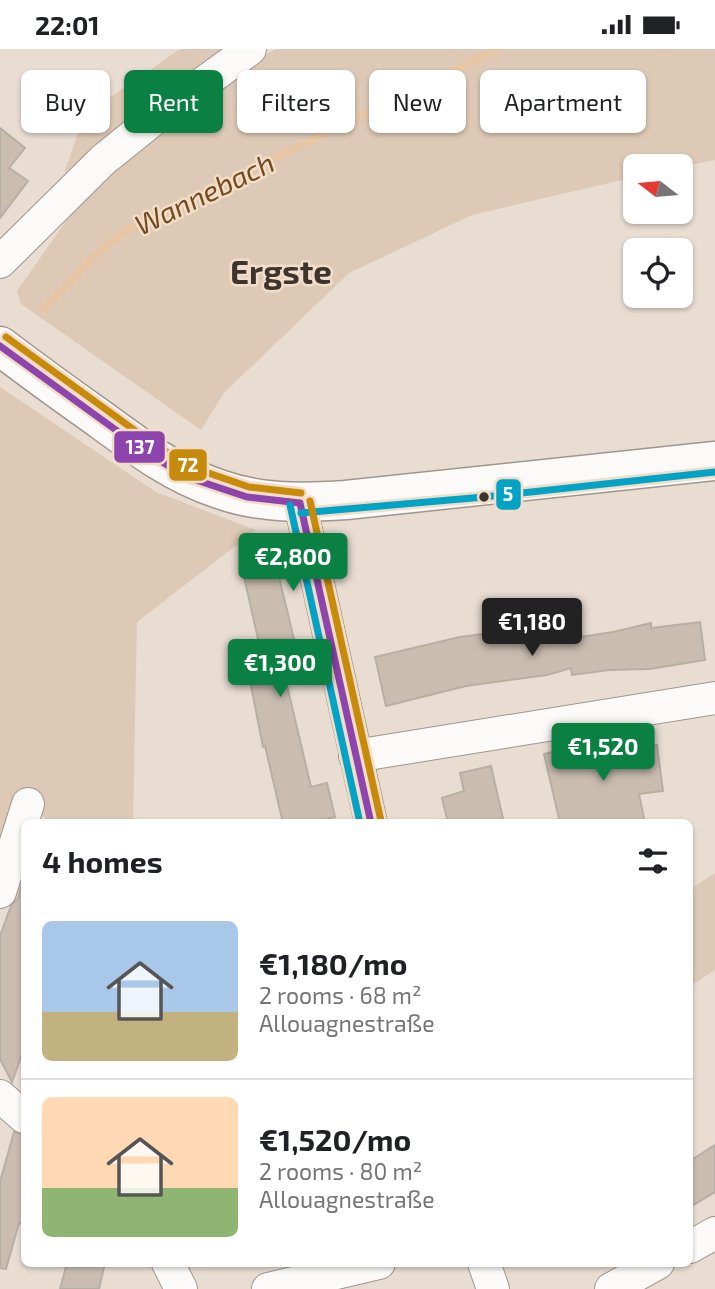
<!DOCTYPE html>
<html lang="en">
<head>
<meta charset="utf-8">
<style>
  :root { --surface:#fff; --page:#f6f6f6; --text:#202124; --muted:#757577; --line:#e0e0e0; --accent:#0b8043 }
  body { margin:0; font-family:"Exo 2",sans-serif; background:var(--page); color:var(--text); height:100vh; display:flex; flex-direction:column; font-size:26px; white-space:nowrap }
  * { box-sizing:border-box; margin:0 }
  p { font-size:23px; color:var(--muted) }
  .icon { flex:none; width:38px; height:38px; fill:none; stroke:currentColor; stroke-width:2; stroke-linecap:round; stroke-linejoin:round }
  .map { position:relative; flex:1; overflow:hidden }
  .details { position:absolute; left:21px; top:770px; width:672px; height:448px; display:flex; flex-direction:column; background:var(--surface); border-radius:10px; box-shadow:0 2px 5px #0004 }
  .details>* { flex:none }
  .guide { position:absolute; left:21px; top:21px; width:674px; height:63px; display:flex; gap:14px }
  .needle { width:46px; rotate:286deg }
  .tools { position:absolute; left:623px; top:105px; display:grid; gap:14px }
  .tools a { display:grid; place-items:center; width:70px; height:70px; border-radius:10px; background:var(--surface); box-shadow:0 2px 5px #0004; font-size:35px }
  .price { position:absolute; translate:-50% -60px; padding:0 16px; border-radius:7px; background:var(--accent); color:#fff; font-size:23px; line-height:46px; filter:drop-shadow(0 2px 4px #0008) }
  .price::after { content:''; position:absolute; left:50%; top:42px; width:21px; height:16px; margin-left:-10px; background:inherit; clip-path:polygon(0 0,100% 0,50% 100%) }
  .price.on { background:#222; color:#fff }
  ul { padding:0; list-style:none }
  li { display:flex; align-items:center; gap:21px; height:175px; padding:0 21px }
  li+li { border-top:2px solid var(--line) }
  li span { display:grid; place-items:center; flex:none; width:196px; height:140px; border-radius:10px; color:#555 }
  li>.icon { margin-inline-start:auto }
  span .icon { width:84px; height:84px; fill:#fffc; stroke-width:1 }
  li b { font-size:30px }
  h2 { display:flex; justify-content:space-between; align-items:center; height:84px; padding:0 21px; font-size:30px }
  .chip { padding:0 24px; border-radius:10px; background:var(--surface); box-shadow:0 2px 5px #0004; font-size:24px; line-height:63px }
  .chip.on { background:var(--accent); color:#fff }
  .status { display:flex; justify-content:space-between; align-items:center; height:49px; padding:0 35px; background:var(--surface); direction:ltr }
  .status svg { height:19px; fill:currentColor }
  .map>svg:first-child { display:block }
  .green { fill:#ddc9b6 }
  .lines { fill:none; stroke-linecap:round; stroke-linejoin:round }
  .stream { stroke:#e7c6a6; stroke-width:8 }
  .building { fill:#cabdb0; stroke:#b7aea5; stroke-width:2 }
  .street-casing { stroke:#9f968e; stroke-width:34 }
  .primary-casing { stroke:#9f968e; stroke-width:41 }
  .street { stroke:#fcfaf8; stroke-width:32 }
  .primary { stroke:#fcfaf8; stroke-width:38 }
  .bus-1-casing { stroke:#f2ddc9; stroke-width:12 }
  .bus-2-casing { stroke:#f2ddc9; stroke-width:12 }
  .bus-3-casing { stroke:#f2ddc9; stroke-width:12 }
  .bus-1 { stroke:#8e44ad; stroke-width:7 }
  .bus-2 { stroke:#03a3c6; stroke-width:7 }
  .bus-3 { stroke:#c88a0b; stroke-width:7 }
  .bus-dot { fill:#3d352d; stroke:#f2ddc9; stroke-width:2.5 }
  .labels { text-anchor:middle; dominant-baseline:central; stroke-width:5; stroke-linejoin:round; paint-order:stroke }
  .water-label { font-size:28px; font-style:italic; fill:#734a1c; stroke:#f2ddc9 }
  .district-label { font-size:33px; font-weight:bold; fill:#3d352d; stroke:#f2ddc9 }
  .line-badge { stroke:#f2ddc9; stroke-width:2.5 }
  .badge-label { font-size:19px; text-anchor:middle; font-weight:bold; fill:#fff }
</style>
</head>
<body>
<div class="status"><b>22:01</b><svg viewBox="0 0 49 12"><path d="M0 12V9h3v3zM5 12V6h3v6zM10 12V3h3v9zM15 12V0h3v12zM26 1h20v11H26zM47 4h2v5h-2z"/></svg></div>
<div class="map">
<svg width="715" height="1240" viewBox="0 0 715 1240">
  <rect width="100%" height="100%" fill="#e9ddd2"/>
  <path class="green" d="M180,0H230L201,19L64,124L84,67Z
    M276,0H715V111L681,118L635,117V128L472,166L349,224L224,344L201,381L21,255L17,242L71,165L134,103L246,16Z
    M0,338L156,443L256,481L137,573L133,773H49L24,746L0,791Z
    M715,824V921L690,937V840Z"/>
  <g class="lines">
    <path class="stream" d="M43,261L97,204L126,182L498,0"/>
  </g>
  <path class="building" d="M0,79L25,99L9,119L28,132L0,169Z
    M275,511L303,628L286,632L311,738L327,734L335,768L311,774H283L265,697L263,698L245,606L261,603L242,519Z
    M700,573L705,611L650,620L609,621L572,626L571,619L547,626L466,637L386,657L375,608L460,588L533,578L535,588L566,584L567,590L613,583L651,574V579Z
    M590,694L592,705L657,696L663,742L639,745L645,774H560L544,705Z
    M491,717L504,774H448L442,749L464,742L460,724Z
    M24,828V1000L12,1033L0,1010V887L11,857L18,849Z
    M14,1083L24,1086V1176L19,1174L6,1220L0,1219V1133Z
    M715,1096V1143L690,1158V1112Z
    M67,1214H105L99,1240H60Z"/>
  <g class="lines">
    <g class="street-casing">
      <path id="street" d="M0,213L103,111L154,70L250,0
        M300,454L371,774
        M355,707L715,649
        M0,843L28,755
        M0,1047L24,1068
        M690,1198L715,1184
        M168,1214L181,1240
        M484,1214L493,1240
        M268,1240L379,1214
        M611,1240L658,1214"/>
    </g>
    <g class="primary-casing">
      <path id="primary" d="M0,297C33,322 66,346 100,370C138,398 174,425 219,440C261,455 303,454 346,451L715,412"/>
    </g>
    <use href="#street" class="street"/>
    <use href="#primary" class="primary"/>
    <g class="bus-1-casing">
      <path id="bus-1" d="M0,297L149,405L187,428L247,448L300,454
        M300,454L371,774"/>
    </g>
    <g class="bus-2-casing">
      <path id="bus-2" d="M290,456L360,774
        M301,464L484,448L715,423"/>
    </g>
    <g class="bus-3-casing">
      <path id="bus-3" d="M6,288L155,396L191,418L249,438L301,444
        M310,452L381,772"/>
    </g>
    <use href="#bus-1" class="bus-1"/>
    <use href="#bus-2" class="bus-2"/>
    <use href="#bus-3" class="bus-3"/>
  </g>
  <circle class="bus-dot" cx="484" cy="448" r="6"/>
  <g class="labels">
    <g class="water-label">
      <text transform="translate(204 144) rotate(-26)">Wannebach</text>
    </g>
    <g class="district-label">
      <text x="281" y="222">Ergste</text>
    </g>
  </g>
  <g class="line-badge">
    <rect x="113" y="381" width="53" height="34" rx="7" fill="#8e44ad"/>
    <rect x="168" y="399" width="40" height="34" rx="7" fill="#c88a0b"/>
    <rect x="495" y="429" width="27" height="33" rx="7" fill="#03a3c6"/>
  </g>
  <g class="badge-label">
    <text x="140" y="405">137</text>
    <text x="188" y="423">72</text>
    <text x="508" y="452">5</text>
  </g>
</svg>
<div class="tools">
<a><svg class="needle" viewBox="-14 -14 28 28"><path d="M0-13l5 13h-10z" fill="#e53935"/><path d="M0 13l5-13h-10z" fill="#757577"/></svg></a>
<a><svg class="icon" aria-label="locate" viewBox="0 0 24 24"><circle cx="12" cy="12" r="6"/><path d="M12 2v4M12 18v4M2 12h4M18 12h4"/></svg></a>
</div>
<b class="price" style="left:293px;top:544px">€2,800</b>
<b class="price on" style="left:532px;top:609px">€1,180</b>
<b class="price" style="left:280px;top:650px">€1,300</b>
<b class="price" style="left:603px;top:734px">€1,520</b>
<div class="guide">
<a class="chip">Buy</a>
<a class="chip on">Rent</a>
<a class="chip">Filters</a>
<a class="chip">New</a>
<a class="chip">Apartment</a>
</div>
<section class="details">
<h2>4 homes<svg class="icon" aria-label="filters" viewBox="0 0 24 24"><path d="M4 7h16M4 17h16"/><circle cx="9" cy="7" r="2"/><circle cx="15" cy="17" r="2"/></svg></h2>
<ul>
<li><span style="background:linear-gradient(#a9c7e8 65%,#c2b280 0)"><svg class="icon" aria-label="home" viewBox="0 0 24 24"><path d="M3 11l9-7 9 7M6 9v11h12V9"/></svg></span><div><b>€1,180/mo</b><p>2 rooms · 68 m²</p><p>Allouagnestraße</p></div></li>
<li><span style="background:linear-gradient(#ffd9b3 65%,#8fb573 0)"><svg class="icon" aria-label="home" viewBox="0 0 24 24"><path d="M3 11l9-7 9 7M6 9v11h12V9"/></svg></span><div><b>€1,520/mo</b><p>2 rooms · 80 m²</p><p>Allouagnestraße</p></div></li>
</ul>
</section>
</div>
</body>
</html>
